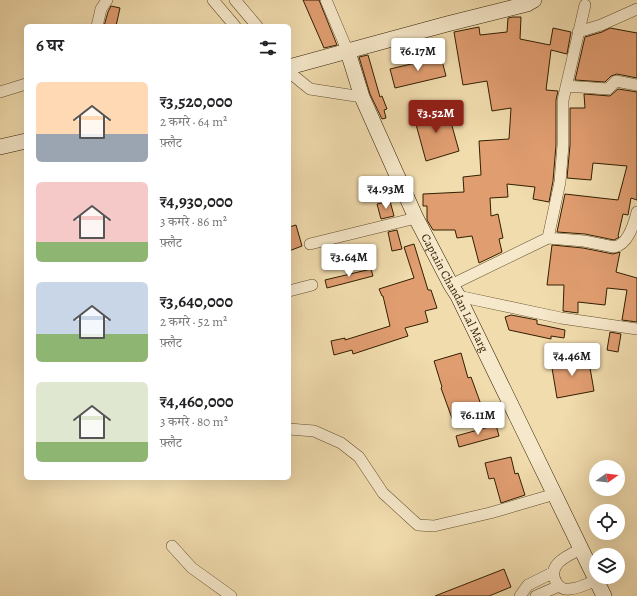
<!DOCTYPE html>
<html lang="hi">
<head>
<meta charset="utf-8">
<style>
  :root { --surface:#fff; --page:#f2f2f2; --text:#202124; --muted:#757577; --accent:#8f2418 }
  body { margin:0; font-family:Alegreya,"Noto Serif Devanagari",serif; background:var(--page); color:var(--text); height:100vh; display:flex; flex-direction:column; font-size:15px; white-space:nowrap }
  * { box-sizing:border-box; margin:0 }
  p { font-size:13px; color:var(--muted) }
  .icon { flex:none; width:22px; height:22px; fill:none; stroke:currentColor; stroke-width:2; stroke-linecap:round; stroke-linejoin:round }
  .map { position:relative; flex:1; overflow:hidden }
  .panel { position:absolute; left:24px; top:24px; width:267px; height:456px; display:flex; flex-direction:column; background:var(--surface); border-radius:6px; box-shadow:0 4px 16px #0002 }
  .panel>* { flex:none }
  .needle { width:26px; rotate:76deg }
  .tools { position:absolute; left:589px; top:460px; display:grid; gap:8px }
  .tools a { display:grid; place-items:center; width:36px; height:36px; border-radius:50%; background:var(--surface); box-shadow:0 4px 16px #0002; font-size:20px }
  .price { position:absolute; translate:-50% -34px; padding:0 9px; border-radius:4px; background:#fff; color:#222; font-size:13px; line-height:26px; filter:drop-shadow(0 1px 2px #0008) }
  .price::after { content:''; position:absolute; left:50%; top:24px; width:12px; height:9px; margin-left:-6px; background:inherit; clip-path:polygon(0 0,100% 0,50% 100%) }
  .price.active { background:var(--accent); color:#fff }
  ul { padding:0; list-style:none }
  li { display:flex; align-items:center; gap:12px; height:100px; padding:0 12px }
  li span { display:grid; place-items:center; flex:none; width:112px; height:80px; border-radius:6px; color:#555 }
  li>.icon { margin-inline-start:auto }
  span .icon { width:48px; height:48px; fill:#fffc; stroke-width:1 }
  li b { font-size:17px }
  h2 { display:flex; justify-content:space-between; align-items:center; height:48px; padding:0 12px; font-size:17px }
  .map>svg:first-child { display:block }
  .building { fill:#e09d70; stroke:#321e01 }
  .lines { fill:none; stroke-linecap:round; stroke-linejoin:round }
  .street-casing { stroke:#624e2c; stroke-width:12 }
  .secondary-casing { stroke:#321e01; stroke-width:16 }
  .street { stroke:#f6e8ca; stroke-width:11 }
  .secondary { stroke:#f6e8ca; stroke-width:15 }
  .labels { text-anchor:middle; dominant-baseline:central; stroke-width:3.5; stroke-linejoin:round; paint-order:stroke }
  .street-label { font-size:12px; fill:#321e01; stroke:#f6e8ca }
</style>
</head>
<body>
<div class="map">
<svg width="637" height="596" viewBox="0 0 637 596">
  <rect width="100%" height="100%" fill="#f1dcae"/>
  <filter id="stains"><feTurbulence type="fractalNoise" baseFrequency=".005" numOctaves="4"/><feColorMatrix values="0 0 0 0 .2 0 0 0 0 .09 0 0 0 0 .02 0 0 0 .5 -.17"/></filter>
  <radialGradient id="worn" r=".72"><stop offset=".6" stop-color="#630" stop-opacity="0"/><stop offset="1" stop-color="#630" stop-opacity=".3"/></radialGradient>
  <path class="building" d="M303,0H319L337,45L324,48Z
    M111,6L120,8L116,26H104L108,12Z
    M513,17H521L520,39L550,45L553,28L571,32L567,54L551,50L546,90L558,91L556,100V145L553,181L549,202L533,199L535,187L507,184L508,197L490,198L491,216L498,214L503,238L499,239L502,252L479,263L472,236L457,238L455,230H433L427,220V206H423V194L464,192L463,177L481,175L479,141L509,139L511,108L492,111L487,81L463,85L454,32L479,27L480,35L507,32L508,18Z
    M610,28L637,33V78L617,74L611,76L605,82L575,80L585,37L602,32Z
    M368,55L380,97L382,96L387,109L384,110L386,118L382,119L370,94L359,57Z
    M441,57L446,76L395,88L390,69Z
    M618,89L637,92V200L631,198L628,215L623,214L618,236L619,237L616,239L614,240L585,234L557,232L565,194L618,200L627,166L593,163L591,180L567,178L570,145V108H585L584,94L610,96Z
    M447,108L459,151L426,161L414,117Z
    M390,201L394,216L381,219L377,204Z
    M296,225L302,246L289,251V227Z
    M397,230L402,249L392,251L388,232Z
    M414,244L428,290H431L437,308L425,311L428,322L405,328L408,336L353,354L352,350L334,355L331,341L345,338V340L390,326L383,296H382L379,289L414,278L404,247Z
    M552,245L583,248L613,254L620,252L616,272L637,278V322L622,320L627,290L607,288L605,305L578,302V313L563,311L564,285H547Z
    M371,269L373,276L327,288L325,280Z
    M511,315L537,320V324L565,330L564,338L551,336V339L509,330L505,317Z
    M610,332L621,334L618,352L607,350Z
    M461,353L468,378L471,377L483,410L453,421L441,388L442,387L434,361Z
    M588,356L594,391L557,398L551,362Z
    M496,425L499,436L459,447L456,436Z
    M511,457L515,474L518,473L525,495L501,503L494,478L489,479L485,463Z
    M504,569L511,587L489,596H435Z"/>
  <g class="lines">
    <g class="street-casing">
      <path id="street" d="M213,0L235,26
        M235,0L257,26
        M326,0L348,52
        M97,26L101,9L107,0
        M578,32L601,25L637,9
        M289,72L310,89L362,97
        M566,86L608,89L616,81L637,85
        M0,92L26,84
        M548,238L560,182L563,145V100L585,5
        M310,244L416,218
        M451,285L548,238L584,241L614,247C628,245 634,224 637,212
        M289,291L312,285
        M458,296L561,318L637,329
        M289,429L314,431L341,443L359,457L383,493L418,525L434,526L490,513L555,494
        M172,546L192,568L231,596
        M581,549C569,555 546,564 556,582C559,587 563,590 569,589C578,589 588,584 596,580
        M520,596L528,585L554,572
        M536,596L559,586"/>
    </g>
    <g class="secondary-casing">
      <g id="secondary">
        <path id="s1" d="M348,52L362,97L416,218L451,285L458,296L604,596"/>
        <path d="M289,67L447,24L527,4L534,0"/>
        <path d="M0,147L26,141"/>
      </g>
    </g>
    <use href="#street" class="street"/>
    <use href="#secondary" class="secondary"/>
  </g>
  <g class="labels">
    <g class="street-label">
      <text stroke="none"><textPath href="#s1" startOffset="264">Captain Chandan Lal Marg</textPath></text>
    </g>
  </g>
  <rect width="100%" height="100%" filter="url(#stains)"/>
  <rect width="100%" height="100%" fill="url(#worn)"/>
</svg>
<div class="tools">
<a><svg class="needle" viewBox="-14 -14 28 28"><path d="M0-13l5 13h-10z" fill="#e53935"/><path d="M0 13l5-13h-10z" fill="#757577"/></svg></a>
<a><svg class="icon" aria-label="locate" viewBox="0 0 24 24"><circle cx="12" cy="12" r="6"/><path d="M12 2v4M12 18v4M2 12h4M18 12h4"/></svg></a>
<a><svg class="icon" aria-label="layers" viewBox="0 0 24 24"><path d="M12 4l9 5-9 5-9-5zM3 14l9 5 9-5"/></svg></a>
</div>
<b class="price" style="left:418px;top:72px">₹6.17M</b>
<b class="price active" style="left:436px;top:134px">₹3.52M</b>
<b class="price" style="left:386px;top:210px">₹4.93M</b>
<b class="price" style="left:349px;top:278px">₹3.64M</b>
<b class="price" style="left:572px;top:377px">₹4.46M</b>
<b class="price" style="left:478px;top:436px">₹6.11M</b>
<section class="panel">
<h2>6 घर<svg class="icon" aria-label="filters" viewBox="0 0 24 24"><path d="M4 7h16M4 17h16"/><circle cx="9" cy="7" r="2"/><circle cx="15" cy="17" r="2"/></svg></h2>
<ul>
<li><span style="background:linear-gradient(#ffd9b3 65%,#9aa5b1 0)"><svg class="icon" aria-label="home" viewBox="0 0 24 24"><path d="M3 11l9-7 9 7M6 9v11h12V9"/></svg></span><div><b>₹3,520,000</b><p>2 कमरे · 64 m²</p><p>फ़्लैट</p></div></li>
<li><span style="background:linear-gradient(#f6c9c9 75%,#8fb573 0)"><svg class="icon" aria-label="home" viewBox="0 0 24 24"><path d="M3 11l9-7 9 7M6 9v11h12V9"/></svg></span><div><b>₹4,930,000</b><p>3 कमरे · 86 m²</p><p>फ़्लैट</p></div></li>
<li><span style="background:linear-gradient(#c9d6e8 65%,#8fb573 0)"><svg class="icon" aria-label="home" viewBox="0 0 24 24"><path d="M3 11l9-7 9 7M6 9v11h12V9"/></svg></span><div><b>₹3,640,000</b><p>2 कमरे · 52 m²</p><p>फ़्लैट</p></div></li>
<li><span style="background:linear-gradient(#dfe7d0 75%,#8fb573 0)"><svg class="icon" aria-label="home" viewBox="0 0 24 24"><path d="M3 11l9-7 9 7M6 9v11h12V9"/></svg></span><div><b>₹4,460,000</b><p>3 कमरे · 80 m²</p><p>फ़्लैट</p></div></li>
</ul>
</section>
</div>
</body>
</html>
